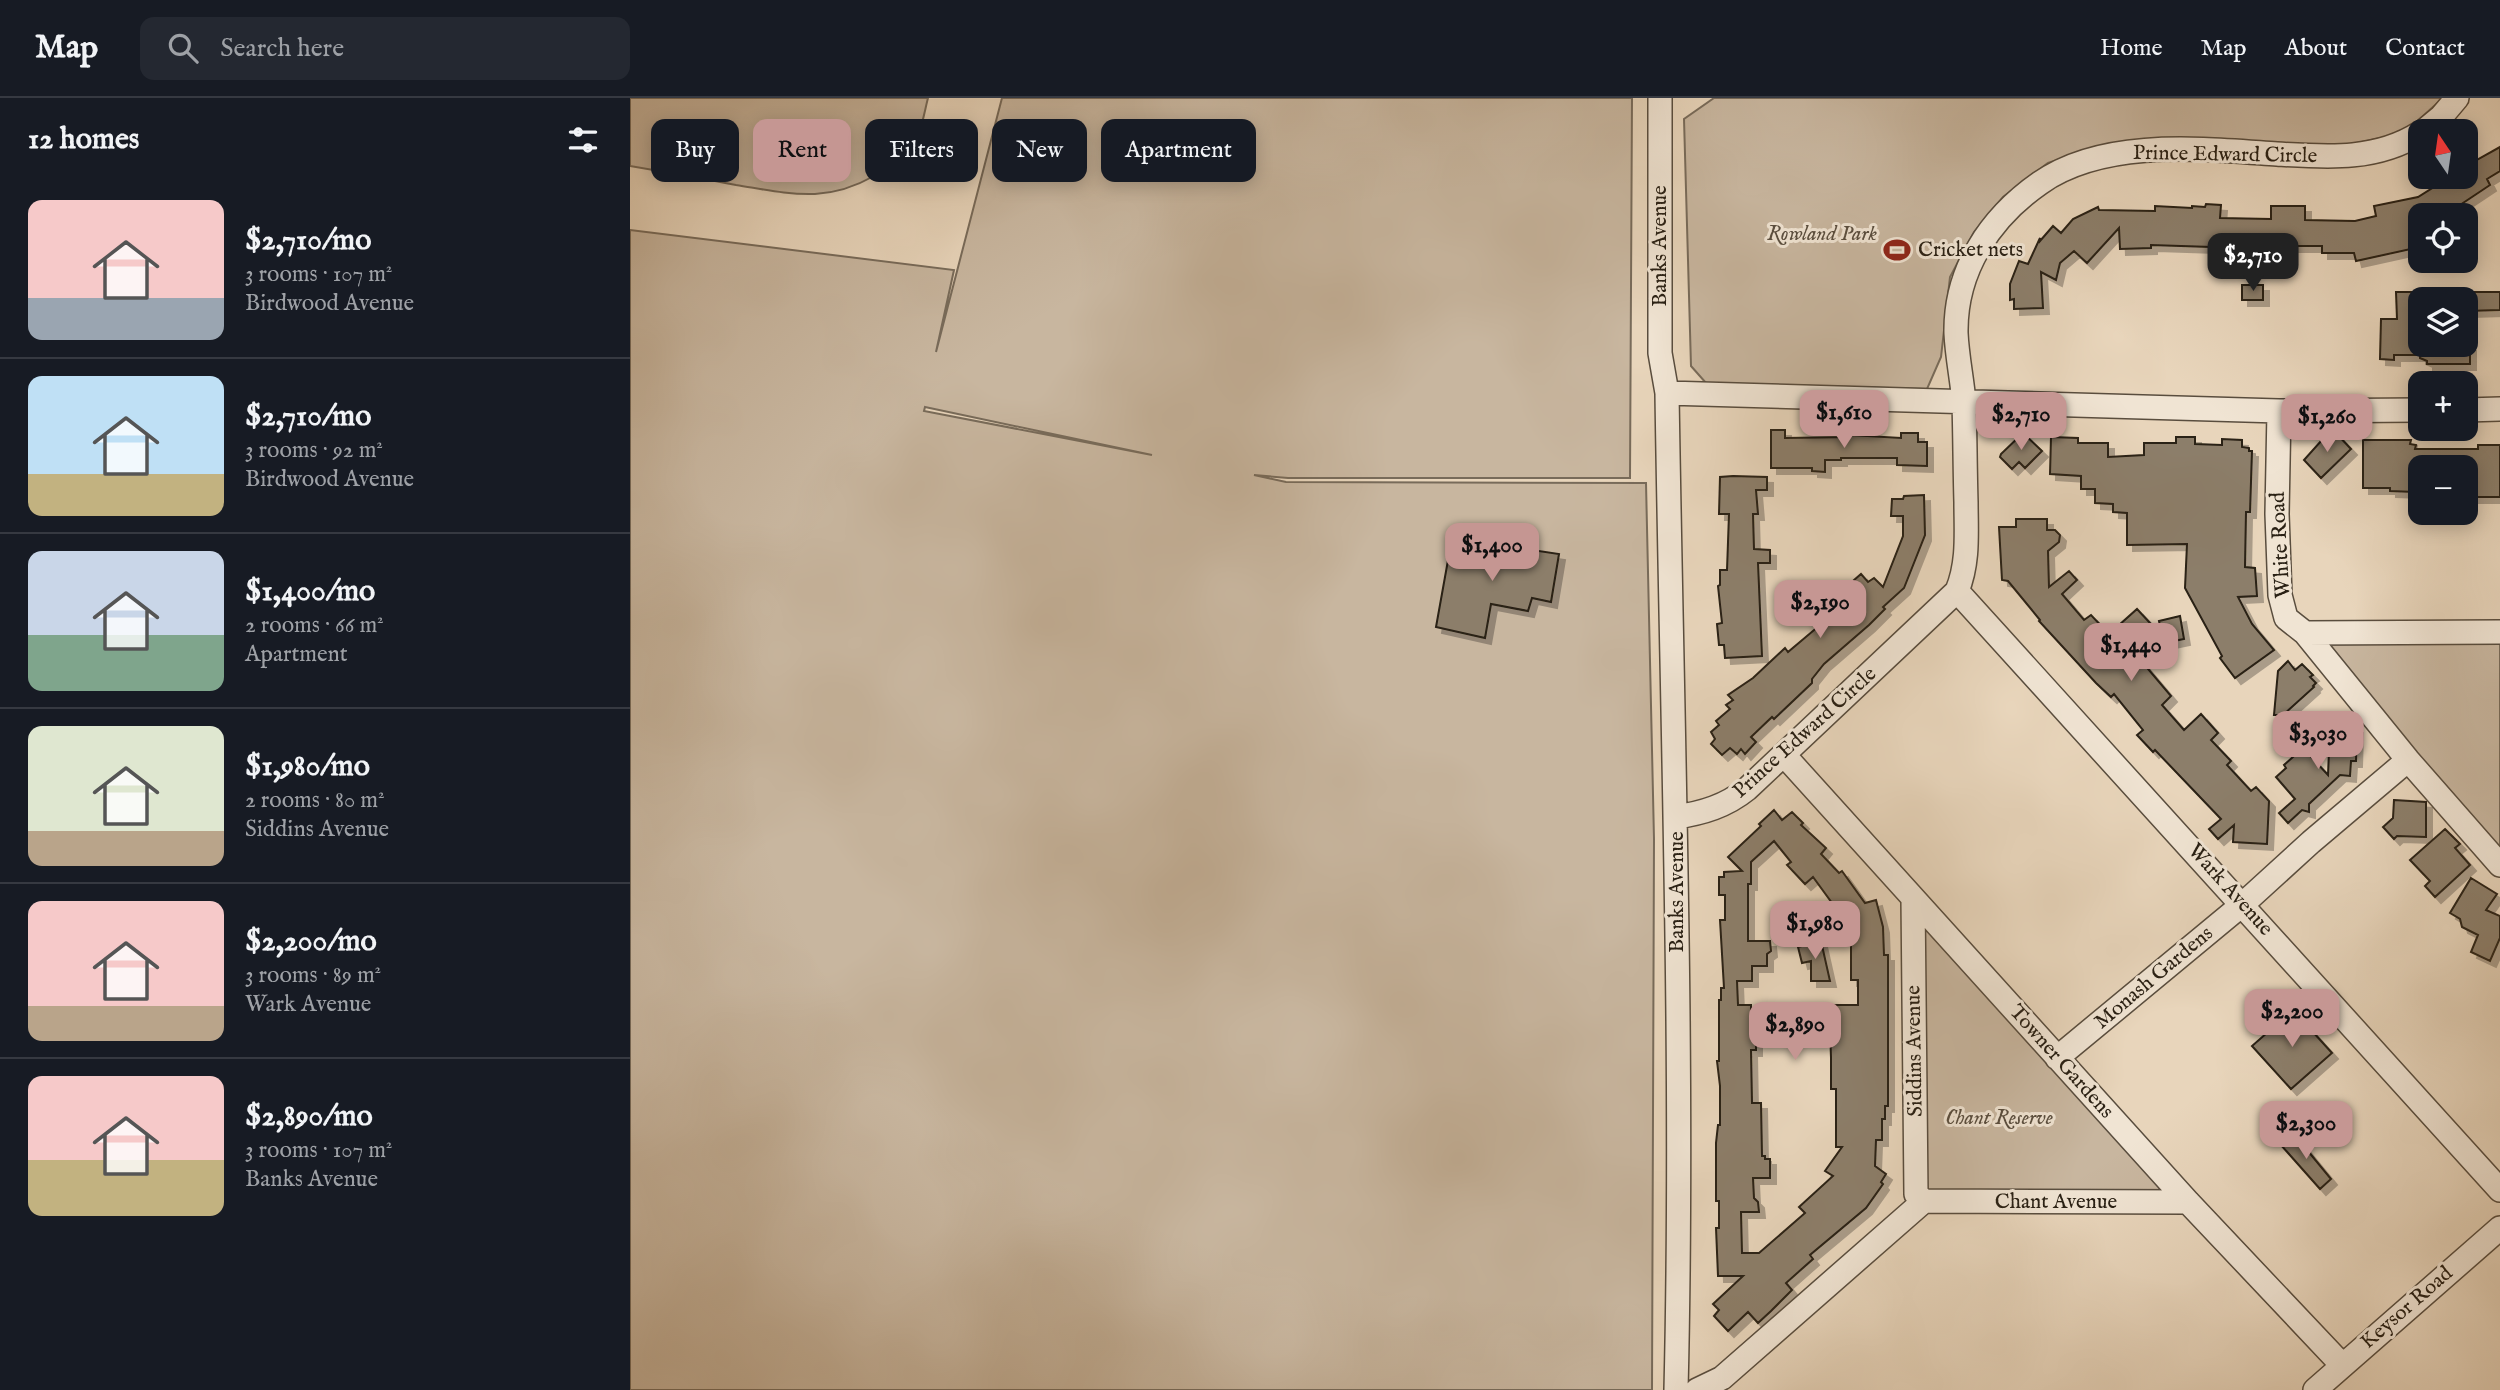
<!DOCTYPE html>
<html lang="en">
<head>
<meta charset="utf-8">
<style>
  :root { --surface:#171b24; --page:#242831; --text:#f1f3f6; --muted:#9ea1a6; --line:#363941; --accent:#c59692 }
  body { margin:0; font-family:"IM FELL English",serif; background:var(--page); color:var(--text); height:100vh; display:flex; flex-direction:column; font-size:26px; white-space:nowrap }
  * { box-sizing:border-box; margin:0 }
  p { font-size:23px; color:var(--muted) }
  .icon { flex:none; width:38px; height:38px; fill:none; stroke:currentColor; stroke-width:2; stroke-linecap:round; stroke-linejoin:round }
  .map { position:relative; flex:1; overflow:hidden }
  .panel { display:flex; flex-direction:column; background:var(--surface); width:630px }
  .panel>* { flex:none }
  .banner { position:absolute; left:21px; top:21px; width:665px; height:63px; display:flex; gap:14px }
  .needle { width:46px; rotate:347deg }
  .controls { position:absolute; left:1778px; top:21px; display:grid; gap:14px }
  .controls a { display:grid; place-items:center; width:70px; height:70px; border-radius:14px; background:var(--surface); box-shadow:0 4px 18px #0003; font-size:35px }
  .price { position:absolute; translate:-50% -60px; padding:0 16px; border-radius:14px; background:var(--accent); color:#111; font-size:23px; line-height:46px; filter:drop-shadow(0 2px 4px #0008) }
  .price::after { content:''; position:absolute; left:50%; top:42px; width:21px; height:16px; margin-left:-10px; background:inherit; clip-path:polygon(0 0,100% 0,50% 100%) }
  .price.selected { background:#222; color:#fff }
  ul { padding:0; list-style:none }
  li { display:flex; align-items:center; gap:21px; height:175px; padding:0 28px }
  li+li { border-top:2px solid var(--line) }
  li span { display:grid; place-items:center; flex:none; width:196px; height:140px; border-radius:14px; color:#555 }
  li>.icon { margin-inline-start:auto }
  span .icon { width:84px; height:84px; fill:#fffc; stroke-width:1 }
  li b { font-size:30px }
  h2 { display:flex; justify-content:space-between; align-items:center; height:84px; padding:0 28px; font-size:30px }
  .pill { padding:0 24px; border-radius:14px; background:var(--surface); box-shadow:0 4px 18px #0003; font-size:24px; line-height:63px }
  .pill.selected { background:var(--accent); color:#111 }
  header { display:flex; align-items:center; gap:42px; box-sizing:border-box; height:98px; padding:0 35px; background:var(--surface); border-bottom:2px solid var(--line) }
  header strong { font-size:33px }
  nav { display:flex; gap:38px; margin-inline-start:auto; font-size:24px }
  .search { width:490px; height:63px; background:var(--page); display:flex; align-items:center; gap:18px; box-sizing:border-box; padding:0 24px; border-radius:14px; color:var(--muted); font-size:26px }
  main { display:flex; flex:1; min-height:0 }
  .map>svg:first-child { display:block }
  .green { fill:#c8b69f; stroke:#786b5a; stroke-width:2; fill-rule:evenodd }
  .building { fill:#8c7e6b; stroke:#292014; stroke-width:2; fill-rule:evenodd; filter:url(#shadow) }
  .lines { fill:none; stroke-linecap:round; stroke-linejoin:round }
  .minor-casing { stroke:#594d3e; stroke-width:26 }
  .minor { stroke:#f0e4d3; stroke-width:23 }
  .labels { text-anchor:middle; dominant-baseline:central; stroke-width:6; stroke-linejoin:round; paint-order:stroke }
  .street-label { font-size:21px; fill:#292014; stroke:#f0e4d3 }
  .park-label { font-size:21px; font-style:italic; fill:#594d3e; stroke:#f0e4d3 }
  .poi-label { font-size:21px; fill:#292014; stroke:#f0e4d3; text-anchor:start }
</style>
</head>
<body>
<header>
<strong>Map</strong>
<div class="search"><svg class="icon" aria-label="search" viewBox="0 0 24 24"><circle cx="10" cy="10" r="6"/><path d="M15 15l6 6"/></svg>Search here</div>
<nav><a>Home</a><a>Map</a><a>About</a><a>Contact</a></nav>
</header>
<main>
<section class="panel">
<h2>12 homes<svg class="icon" aria-label="filters" viewBox="0 0 24 24"><path d="M4 7h16M4 17h16"/><circle cx="9" cy="7" r="2"/><circle cx="15" cy="17" r="2"/></svg></h2>
<ul>
<li><span style="background:linear-gradient(#f6c9c9 70%,#9aa5b1 0)"><svg class="icon" aria-label="home" viewBox="0 0 24 24"><path d="M3 11l9-7 9 7M6 9v11h12V9"/></svg></span><div><b>$2,710/mo</b><p>3 rooms · 107 m²</p><p>Birdwood Avenue</p></div></li>
<li><span style="background:linear-gradient(#bfe0f5 70%,#c2b280 0)"><svg class="icon" aria-label="home" viewBox="0 0 24 24"><path d="M3 11l9-7 9 7M6 9v11h12V9"/></svg></span><div><b>$2,710/mo</b><p>3 rooms · 92 m²</p><p>Birdwood Avenue</p></div></li>
<li><span style="background:linear-gradient(#c9d6e8 60%,#7fa58c 0)"><svg class="icon" aria-label="home" viewBox="0 0 24 24"><path d="M3 11l9-7 9 7M6 9v11h12V9"/></svg></span><div><b>$1,400/mo</b><p>2 rooms · 66 m²</p><p>Apartment</p></div></li>
<li><span style="background:linear-gradient(#dfe7d0 75%,#b9a48a 0)"><svg class="icon" aria-label="home" viewBox="0 0 24 24"><path d="M3 11l9-7 9 7M6 9v11h12V9"/></svg></span><div><b>$1,980/mo</b><p>2 rooms · 80 m²</p><p>Siddins Avenue</p></div></li>
<li><span style="background:linear-gradient(#f6c9c9 75%,#b9a48a 0)"><svg class="icon" aria-label="home" viewBox="0 0 24 24"><path d="M3 11l9-7 9 7M6 9v11h12V9"/></svg></span><div><b>$2,200/mo</b><p>3 rooms · 89 m²</p><p>Wark Avenue</p></div></li>
<li><span style="background:linear-gradient(#f6c9c9 60%,#c2b280 0)"><svg class="icon" aria-label="home" viewBox="0 0 24 24"><path d="M3 11l9-7 9 7M6 9v11h12V9"/></svg></span><div><b>$2,890/mo</b><p>3 rooms · 107 m²</p><p>Banks Avenue</p></div></li>
</ul>
</section>
<div class="map">
<svg width="1870" height="1292" viewBox="0 0 1870 1292">
  <defs>
    <filter id="shadow"><feDropShadow dx="6" dy="6" stdDeviation="0" flood-color="#0004"/></filter>
  </defs>
  <rect width="100%" height="100%" fill="#e8d5bb"/>
  <filter id="stains"><feTurbulence type="fractalNoise" baseFrequency=".00286" numOctaves="4"/><feColorMatrix values="0 0 0 0 .2 0 0 0 0 .09 0 0 0 0 .02 0 0 0 .5 -.17"/></filter>
  <radialGradient id="worn" r=".72"><stop offset=".6" stop-color="#630" stop-opacity="0"/><stop offset="1" stop-color="#630" stop-opacity=".3"/></radialGradient>
  <path class="green" d="M0,0H298C295,11 293,26 288,36C269,70 224,94 185,96C158,97 132,91 106,87C70,80 35,74 0,68Z
    M372,0H1002L1000,380H658L624,377L656,384L1016,385L1024,741L1022,1292H0V132L324,172L306,254ZM295,309L522,357L294,313Z
    M1084,0H1813L1774,35L1708,49L1474,47L1418,65L1373,99L1344,134L1320,179L1311,259L1297,291L1076,285L1061,268L1054,21Z
    M1870,534V767L1675,535Z
    M1283,800L1558,1104L1294,1103Z"/>
  <path class="building" d="M1870,49V73L1857,81L1860,87L1830,107L1836,117H1790V149L1726,163L1724,155H1692V148H1656V157H1640L1641,153L1595,152V161L1582,160L1581,149L1521,147V150L1490,151L1489,130L1457,165L1444,153L1430,165L1426,182L1411,174L1413,210L1384,211V201L1380,202V186L1389,163L1398,166L1410,140V143L1423,128L1431,135L1443,121L1468,109L1469,112L1525,113V108L1562,110V108L1575,109L1576,106L1591,107L1590,120L1641,121V108H1675V122L1725,123L1746,118L1744,108L1788,99L1820,79H1836V68Z
    M1612,187H1633V202H1612Z
    M1766,194H1788L1790,247H1840V266H1797V263L1790,260V257H1764V262L1750,261L1751,221H1767Z
    M1836,194H1870V212L1836,213Z
    M1141,332H1155V340L1220,339V337L1271,340V335H1288V344H1297V368L1267,367V360H1211V362H1195V374L1182,373V370H1141Z
    M1705,334L1721,351L1691,380L1674,362L1691,343L1697,339L1699,340Z
    M1393,335L1412,353L1395,370L1389,364L1382,371L1370,359L1371,356Z
    M1421,339L1448,340V345H1478V359L1514,357V345H1546V339H1565V346L1592,347V341L1612,342V349L1619,350V353H1622L1620,414H1616L1615,469L1625,470L1627,498L1608,499L1622,526L1644,552L1605,580L1590,560L1592,558L1555,490L1557,446L1497,447V415L1483,414V406L1465,405V391H1451V378L1420,376Z
    M1733,342H1781L1780,346L1786,347L1785,351H1848V347H1870V399H1836V369H1790V378H1785V394L1760,393V390H1733Z
    M1103,378L1137,379V392H1126L1128,416H1123L1124,451L1140,452V465H1128L1132,558L1095,560L1094,547H1089L1087,526L1092,525L1088,488L1090,487V472H1097L1099,416H1089L1090,379Z
    M1294,397L1295,437L1274,490L1253,509L1255,511L1239,527L1194,566L1182,581V585L1144,621L1142,619L1121,639L1126,644L1115,656L1111,651L1107,656L1100,650L1092,657L1081,646L1085,641L1081,634L1089,627L1086,623L1100,611L1096,607L1103,602L1098,597L1123,580L1155,550L1158,554L1196,522L1189,514L1205,498L1200,492L1208,485L1215,490L1231,476L1238,484L1244,480L1253,489L1273,438V418H1261L1262,401H1273L1274,398Z
    M1386,421H1417V432H1425L1430,437L1429,444L1418,453L1419,489L1439,473L1447,482L1432,496L1454,522L1461,517L1479,536L1507,511L1520,525L1497,546L1541,598L1532,607L1554,632L1571,616L1588,635L1581,642L1601,663L1597,667L1621,693L1626,689L1639,703L1637,746L1603,744L1604,727L1588,741L1579,731L1591,721L1525,652L1523,654L1507,637L1513,632L1484,596L1481,599L1466,585L1409,523L1410,522L1378,483L1372,482L1369,429H1386Z
    M822,440L929,456L921,504L902,500L898,513L861,506L855,540L806,529Z
    M1550,518L1554,541L1539,544L1537,536L1532,537L1529,523Z
    M1658,563L1665,572L1672,566L1683,577L1680,579L1686,585L1683,588L1684,589L1653,617H1644L1648,573Z
    M1700,628L1727,629L1726,663H1721L1720,678L1710,677L1679,706V714L1672,712L1658,725L1649,715L1665,701L1646,679L1656,670L1654,667L1673,650L1698,677Z
    M1764,702L1796,704V739L1767,738L1764,741L1753,729L1763,720Z
    M1144,712L1152,722L1162,714L1173,725L1171,727L1196,750L1191,756L1209,775L1212,773L1235,805L1246,802L1253,829L1254,857H1258V1008H1255V1021H1252V1042H1246L1245,1068L1256,1076L1251,1084L1253,1086L1236,1110L1180,1157L1183,1161L1156,1185L1162,1192L1141,1213L1128,1225L1118,1214L1098,1233L1084,1218L1089,1212L1083,1206L1113,1178H1088L1086,1130H1089V1103H1086V1045L1088,1027H1090V988L1087,963H1089V902H1091V890H1094L1090,822H1095V797H1089V779H1094V774L1112,773L1098,759L1131,728L1129,726ZM1144,743L1161,764L1157,767L1175,786L1183,779L1210,816L1198,820L1203,839L1221,835V882H1228V907H1196V930H1200L1201,960V991H1206V1049H1212L1195,1073L1203,1078L1169,1109L1175,1115L1129,1155H1112L1111,1114H1129L1128,1104L1124,1100L1123,1080H1140V1061H1135V1058H1132L1131,1005H1122L1121,952H1126V937H1121V907H1108L1107,883H1122V868H1137V856L1141,853L1140,843H1118V786H1121V764Z
    M1815,731L1830,746L1825,750L1840,767L1805,799L1795,788L1800,783L1780,762Z
    M1841,780L1867,796L1856,812L1870,818V840L1860,863L1841,854L1848,837L1832,829L1830,821L1820,815Z
    M1191,843L1200,883H1181V863L1172,865L1168,849Z
    M1663,912L1702,955L1661,991L1622,948Z
    M1664,1036L1701,1081L1690,1091L1651,1047Z"/>
  <g class="lines">
    <g class="minor-casing">
      <path id="minor" d="M1030,0V255L1037,295C1042,627 1054,960 1046,1292
        M1794,33L1811,19L1827,0
        M1037,295L1649,313L1790,312
        M1836,312L1870,311
        M1649,313L1647,416L1650,497L1656,520L1675,535L1778,662L1870,767
        M1327,493L1870,1092
        M1675,535L1870,534
        M1154,657L1558,1104L1712,1267
        M1046,719C1073,715 1096,708 1117,691L1327,493C1339,464 1336,434 1336,404C1335,371 1335,337 1334,304C1332,281 1327,258 1326,235C1325,172 1360,120 1410,85C1474,40 1572,51 1647,56C1697,59 1746,63 1790,35
        M1283,800L1286,1096L1294,1103
        M1427,960L1613,806L1681,744L1778,662
        M1294,1103L1558,1104
        M1067,1292L1092,1280L1294,1103
        M1685,1292L1870,1130"/>
    </g>
    <use href="#minor" class="minor"/>
  </g>
  <defs>
    <g id="stadium-bare" transform="scale(2.1)"><path d="M0-5a6.5 5 0 1 0 0 10a6.5 5 0 1 0 0-10ZM-3.5-1.8h7v3.6h-7Z" fill="#8f2418" stroke="#f0e4d3" stroke-width="2.5" paint-order="stroke"/></g>
  </defs>
  <g fill-rule="evenodd">
    <use href="#stadium-bare" x="1267" y="152"/>
  </g>
  <g class="labels">
    <g class="street-label">
      <text transform="translate(1595 57) rotate(1)">Prince Edward Circle</text>
      <text transform="translate(1030 148) rotate(-90)">Banks Avenue</text>
      <text transform="translate(1651 447) rotate(-93)">White Road</text>
      <text transform="translate(1175 635) rotate(-42)">Prince Edward Circle</text>
      <text transform="translate(1600 792) rotate(48)">Wark Avenue</text>
      <text transform="translate(1047 794) rotate(-90)">Banks Avenue</text>
      <text transform="translate(1524 880) rotate(-40)">Monash Gardens</text>
      <text transform="translate(1285 953) rotate(-91)">Siddins Avenue</text>
      <text transform="translate(1431 964) rotate(48)">Towner Gardens</text>
      <text x="1426" y="1104">Chant Avenue</text>
      <text transform="translate(1777 1210) rotate(-41)">Keysor Road</text>
    </g>
    <g class="park-label">
      <text x="1192" y="136">Rowland Park</text>
      <text x="1369" y="1020">Chant Reserve</text>
    </g>
    <g class="poi-label">
      <text x="1288" y="152">Cricket nets</text>
    </g>
  </g>
  <rect width="100%" height="100%" filter="url(#stains)"/>
  <rect width="100%" height="100%" fill="url(#worn)"/>
</svg>
<div class="controls">
<a><svg class="needle" viewBox="-14 -14 28 28"><path d="M0-13l5 13h-10z" fill="#e53935"/><path d="M0 13l5-13h-10z" fill="#9ea1a6"/></svg></a>
<a><svg class="icon" aria-label="locate" viewBox="0 0 24 24"><circle cx="12" cy="12" r="6"/><path d="M12 2v4M12 18v4M2 12h4M18 12h4"/></svg></a>
<a><svg class="icon" aria-label="layers" viewBox="0 0 24 24"><path d="M12 4l9 5-9 5-9-5zM3 14l9 5 9-5"/></svg></a>
<a>+</a>
<a>−</a>
</div>
<b class="price selected" style="left:1623px;top:195px">$2,710</b>
<b class="price" style="left:1214px;top:352px">$1,610</b>
<b class="price" style="left:1391px;top:354px">$2,710</b>
<b class="price" style="left:1697px;top:356px">$1,260</b>
<b class="price" style="left:862px;top:485px">$1,400</b>
<b class="price" style="left:1190px;top:542px">$2,190</b>
<b class="price" style="left:1501px;top:585px">$1,440</b>
<b class="price" style="left:1688px;top:673px">$3,030</b>
<b class="price" style="left:1185px;top:863px">$1,980</b>
<b class="price" style="left:1662px;top:951px">$2,200</b>
<b class="price" style="left:1165px;top:964px">$2,890</b>
<b class="price" style="left:1676px;top:1063px">$2,300</b>
<div class="banner">
<a class="pill">Buy</a>
<a class="pill selected">Rent</a>
<a class="pill">Filters</a>
<a class="pill">New</a>
<a class="pill">Apartment</a>
</div>
</div>
</main>
</body>
</html>
